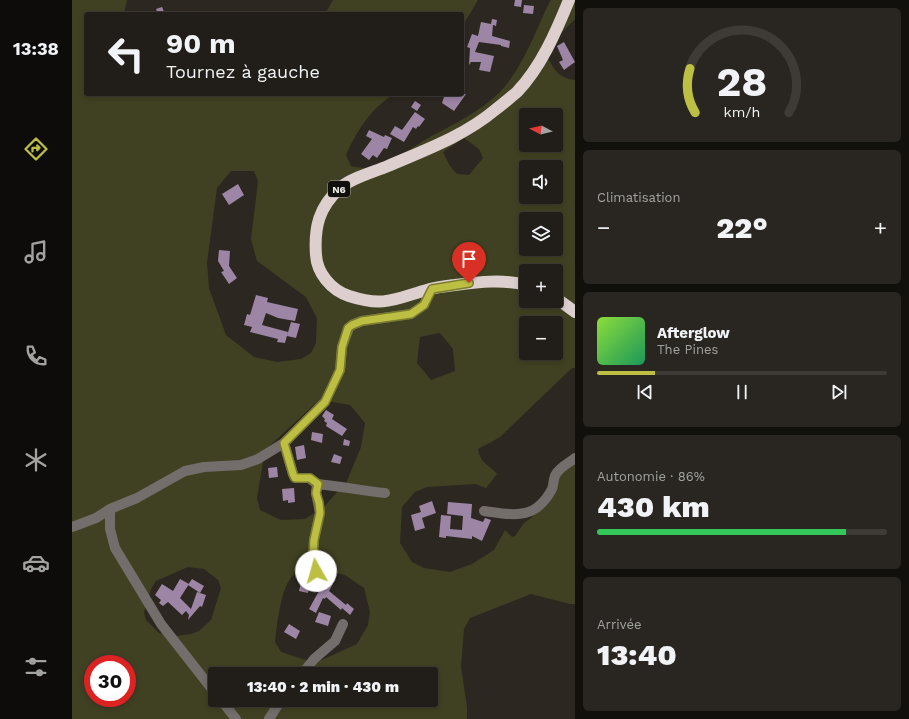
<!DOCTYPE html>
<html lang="fr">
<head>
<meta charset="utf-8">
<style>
  :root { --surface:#211d18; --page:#292621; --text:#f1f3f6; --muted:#a2a2a2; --line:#3e3b37; --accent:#bdbf43 }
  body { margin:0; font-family:"Work Sans",sans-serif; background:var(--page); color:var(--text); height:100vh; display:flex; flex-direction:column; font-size:15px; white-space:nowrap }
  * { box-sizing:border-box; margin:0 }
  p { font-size:13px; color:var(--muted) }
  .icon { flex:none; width:22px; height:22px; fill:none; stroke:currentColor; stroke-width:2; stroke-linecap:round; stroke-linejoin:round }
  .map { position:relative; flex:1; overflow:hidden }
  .sheet { display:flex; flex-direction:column; gap:8px; padding:8px; background:#12100d; width:334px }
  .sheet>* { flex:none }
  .guide { position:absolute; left:12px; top:12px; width:380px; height:84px; border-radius:4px; box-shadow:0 2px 6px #0003,0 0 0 1px var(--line); background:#211d18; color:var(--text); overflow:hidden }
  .needle { width:26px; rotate:277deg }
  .buttons { position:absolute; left:447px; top:108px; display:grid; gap:8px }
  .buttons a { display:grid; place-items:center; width:44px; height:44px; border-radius:4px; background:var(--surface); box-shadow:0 2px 6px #0003,0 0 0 1px var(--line); font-size:20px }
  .speed { position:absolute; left:12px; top:655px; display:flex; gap:8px; font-size:20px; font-weight:700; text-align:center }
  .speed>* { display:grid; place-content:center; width:52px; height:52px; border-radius:50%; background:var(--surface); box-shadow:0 2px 6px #0003,0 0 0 1px var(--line); line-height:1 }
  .speed .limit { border:6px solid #d22; background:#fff; color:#111 }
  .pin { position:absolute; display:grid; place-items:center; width:34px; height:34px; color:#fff; margin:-41px -17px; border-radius:50% 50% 50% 0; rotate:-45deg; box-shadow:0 0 4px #0007 }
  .pin .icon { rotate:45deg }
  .me { position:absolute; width:44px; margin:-22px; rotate:353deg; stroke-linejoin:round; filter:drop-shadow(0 0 3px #0008) }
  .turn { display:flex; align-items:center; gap:14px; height:84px; padding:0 16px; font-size:18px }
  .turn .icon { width:52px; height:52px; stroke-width:2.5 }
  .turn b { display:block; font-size:28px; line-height:34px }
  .big { font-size:30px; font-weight:800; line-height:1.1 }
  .sheet .card { flex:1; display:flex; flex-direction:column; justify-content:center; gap:6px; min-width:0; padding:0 14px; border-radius:6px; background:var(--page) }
  .sheet .dial { align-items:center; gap:0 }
  .dial svg { height:104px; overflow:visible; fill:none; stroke:var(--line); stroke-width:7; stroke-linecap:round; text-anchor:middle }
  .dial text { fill:var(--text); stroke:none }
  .song { display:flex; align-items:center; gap:12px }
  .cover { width:48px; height:48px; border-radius:6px; background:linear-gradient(135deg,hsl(90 70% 55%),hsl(150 70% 35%)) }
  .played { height:4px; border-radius:2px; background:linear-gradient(90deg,var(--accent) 20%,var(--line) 20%) }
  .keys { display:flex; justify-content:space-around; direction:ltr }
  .heat { display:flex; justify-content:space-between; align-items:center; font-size:22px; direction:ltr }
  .charge { height:6px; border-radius:3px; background:linear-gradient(90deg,#34c759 86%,var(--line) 0) }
  .trip { position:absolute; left:136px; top:667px; width:230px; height:40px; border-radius:4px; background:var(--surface); box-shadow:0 2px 6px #0003,0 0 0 1px var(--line); font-weight:800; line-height:40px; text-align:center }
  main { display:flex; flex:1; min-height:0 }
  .dock { display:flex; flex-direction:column; width:72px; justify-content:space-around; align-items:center; background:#0d0c0a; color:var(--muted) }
  .dock .icon { width:28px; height:28px }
  .dock .active { color:var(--accent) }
  .dock b { font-size:18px; color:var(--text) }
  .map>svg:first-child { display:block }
</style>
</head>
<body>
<main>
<nav class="dock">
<b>13:38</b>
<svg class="icon active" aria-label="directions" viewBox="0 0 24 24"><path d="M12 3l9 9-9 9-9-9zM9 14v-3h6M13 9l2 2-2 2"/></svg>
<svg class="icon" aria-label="music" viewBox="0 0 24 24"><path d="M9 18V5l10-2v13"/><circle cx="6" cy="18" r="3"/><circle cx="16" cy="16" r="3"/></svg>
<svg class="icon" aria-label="phone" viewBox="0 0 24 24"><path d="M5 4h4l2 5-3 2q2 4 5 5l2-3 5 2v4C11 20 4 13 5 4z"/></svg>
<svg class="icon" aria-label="climate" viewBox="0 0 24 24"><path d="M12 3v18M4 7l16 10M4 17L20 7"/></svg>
<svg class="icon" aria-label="car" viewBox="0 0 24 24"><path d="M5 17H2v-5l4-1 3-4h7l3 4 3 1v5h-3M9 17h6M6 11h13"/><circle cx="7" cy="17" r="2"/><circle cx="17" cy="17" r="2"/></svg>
<svg class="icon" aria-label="filters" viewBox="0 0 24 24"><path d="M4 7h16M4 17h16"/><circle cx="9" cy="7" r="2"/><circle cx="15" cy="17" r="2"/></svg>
</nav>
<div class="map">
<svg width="503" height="719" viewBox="0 0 503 719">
  <rect width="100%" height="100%" fill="#2c2720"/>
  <path fill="#404122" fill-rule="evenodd" d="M0 0H55L52 14H14V94H323C299 107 285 131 274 155L279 166C287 168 297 169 305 166 324 159 340 148 356 138 382 124 416 108 434 85 452 62 463 34 475 7L479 0H503V19L480 43 476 58C482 70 488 79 503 80V368H500L428 437 421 441 406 449C407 454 409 460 413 463 417 467 421 469 425 474L414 488 403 484 355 487 343 492 330 507 328 543 340 562 352 568 378 572 400 564 422 550 433 530 440 537 443 536 452 523 460 517 468 508 485 477 503 460V604H498L459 594 398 618 392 629 389 667 395 707V719H0ZM454 115H484V145H454ZM392 138 407 149 411 158 397 175 385 174 378 166 371 152ZM454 167H484V197H454ZM159 171H182L186 181 179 239 185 261 234 297 245 318 244 343 239 353 229 359 205 362 182 357 154 335 137 288 135 263 145 188ZM454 219H484V249H454ZM454 271H484V301H454ZM454 323H484V353H454ZM368 333 381 349 383 371 359 380 345 363 348 337ZM255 401 278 405 293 423 289 447 275 481 252 507 233 519 209 520 188 510 185 498 193 450 243 404ZM116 567 132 569 146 580 149 588 139 620 127 631 119 634 103 636 87 633 74 620 72 612 79 589 84 581ZM250 570 273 575 292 588 298 612 296 625 285 644 243 663 209 652 203 642C205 626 209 579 225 573 232 570 243 571 250 570ZM21 664H55V698H21ZM143 674H359V700H143Z
    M261 0H406L390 27V14H253Z"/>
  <path fill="#9d85a5" d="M443 0H450L449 7 442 6Z
    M452 5 462 6 461 14 451 13Z
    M90 7 93 14H86L84 9Z
    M420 19 425 20 424 26 421 25 420 36 438 41 437 48 429 46V45L407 42 403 52 422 56 418 72 407 70 409 62H399L397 65 398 48 395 47 400 34 406 36 409 22 419 24Z
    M492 42 503 62 492 70 487 62 491 60 485 46Z
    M373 94H394L382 111 370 103Z
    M343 101 349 105 345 111 339 107Z
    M343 112 353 119 347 127 346 126 344 129 341 127 332 142 318 134 323 126 330 130Z
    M297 130 312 137 313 135 320 138 315 149 312 148 305 158 301 155 297 160 289 154 300 139 294 136Z
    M166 184 172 195 157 205 150 194Z
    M147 250 158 251 157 266 165 278 157 284 149 272 152 271 146 261Z
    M184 295 196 298 195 302 226 309 223 321 206 318 194 313 190 325 216 332 213 343 205 342 206 339 178 332 180 327 172 325 175 314 178 315Z
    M219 322 228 324 224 338 215 336Z
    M254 410 262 415 260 419 275 429 270 436 254 426 255 423 252 421 253 419 250 416Z
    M240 432 251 434 250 443 239 440Z
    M272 439 278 441 277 446 271 445Z
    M232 445 234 458 225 460 223 447Z
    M262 454 270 457 268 464 259 462Z
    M205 467 206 477 197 478 196 468Z
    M222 488 223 502 216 503V500L211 501 210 489Z
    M360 501 364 513 350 518 353 528 343 531 339 515 349 512 347 506Z
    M376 502 400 504 399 518 411 522 413 518 419 520 410 541 400 536V539L374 536V538L367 537 369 515 379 516 378 529 390 530 391 516 375 514Z
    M230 578 240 580 236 593 227 591Z
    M108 579 117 584 108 598 119 609 125 592 134 595 130 607 128 606 116 620 117 615 114 611 110 615 96 602 91 606 87 603 89 600 83 595 90 584 101 591Z
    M120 579 132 586 128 593 116 585Z
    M253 580 261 584 257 591 274 605 275 603 282 609 278 615 270 608 269 610 254 597 253 599 251 598 244 613 237 609Z
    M247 612 259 616 256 626 243 622Z
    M217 624 228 631 224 639 212 632Z"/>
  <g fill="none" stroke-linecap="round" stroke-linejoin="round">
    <path stroke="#736e6c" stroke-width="10" d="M212 443 221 474 223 478H237L245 484 244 493 248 513 242 540 241 559 244 571
      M245 484C268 486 291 491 313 493
      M38 509V529L43 548 89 624 143 693
      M412 511C442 515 463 521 480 489 482 484 481 478 484 474 488 467 497 463 503 458
      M0 527 24 518 38 509 65 498 113 471 132 467 169 465 186 459 212 443 253 402 268 370 270 347 277 328 280 325 290 321 339 314 352 305 359 289
      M230 674 242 659 263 641 271 624
      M149 700 164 719
      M197 719 209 700"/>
    <path stroke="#dccfcd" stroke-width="12" d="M454 285C431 279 407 282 383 285 375 286 366 287 358 289 324 298 314 308 277 296 259 290 245 273 244 255 242 227 247 207 268 188 279 178 302 172 316 166 353 150 392 136 423 110 431 104 438 98 445 92 469 67 484 32 497 0
      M484 298 503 312"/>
  </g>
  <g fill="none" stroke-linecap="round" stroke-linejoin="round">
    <defs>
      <path id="route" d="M244 571 241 559 242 540 248 513 247 503 244 493 246 484 238 478H223L221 474 212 443 253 402 268 370 270 347 276 328 280 325 290 321 339 314 352 305 360 289 397 283"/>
    </defs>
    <use href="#route" stroke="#7b7c2c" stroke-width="10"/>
    <use href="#route" stroke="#bdbf43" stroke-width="7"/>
  </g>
  <g text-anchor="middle" stroke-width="4" stroke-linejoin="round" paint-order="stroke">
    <rect fill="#12100d" stroke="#aba9a4" stroke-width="1" x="256" y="181" width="22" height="16" rx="3"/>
    <g font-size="10" font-weight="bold" fill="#edeae5">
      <text x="267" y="193">N6</text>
    </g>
  </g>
</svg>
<div class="buttons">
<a><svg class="needle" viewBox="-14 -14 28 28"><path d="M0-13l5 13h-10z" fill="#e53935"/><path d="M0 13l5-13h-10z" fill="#a2a2a2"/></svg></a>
<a><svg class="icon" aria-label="sound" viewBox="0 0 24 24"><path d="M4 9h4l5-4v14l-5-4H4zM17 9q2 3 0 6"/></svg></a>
<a><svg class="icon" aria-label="layers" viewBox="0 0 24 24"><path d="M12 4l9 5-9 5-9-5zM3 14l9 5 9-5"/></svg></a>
<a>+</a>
<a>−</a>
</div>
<div class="speed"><div class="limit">30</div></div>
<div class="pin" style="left:397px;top:283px;background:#d93025"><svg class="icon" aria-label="arrive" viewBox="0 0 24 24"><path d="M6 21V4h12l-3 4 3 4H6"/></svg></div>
<svg class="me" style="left:244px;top:571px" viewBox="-20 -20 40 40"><circle r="19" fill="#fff"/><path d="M0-13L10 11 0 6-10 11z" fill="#bdbf43"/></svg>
<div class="trip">13:40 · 2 min · 430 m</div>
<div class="guide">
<div class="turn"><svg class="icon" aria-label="left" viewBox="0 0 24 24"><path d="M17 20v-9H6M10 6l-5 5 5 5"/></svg><div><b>90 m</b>Tournez à gauche</div></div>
</div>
</div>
<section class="sheet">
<div class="card dial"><svg viewBox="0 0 100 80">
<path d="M14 69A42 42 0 1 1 86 69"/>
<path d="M14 69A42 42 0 0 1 10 35" stroke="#bdbf43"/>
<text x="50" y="56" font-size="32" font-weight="700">28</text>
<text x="50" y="72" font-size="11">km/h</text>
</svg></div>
<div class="card"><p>Climatisation</p>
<div class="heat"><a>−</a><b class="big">22°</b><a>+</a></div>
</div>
<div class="card">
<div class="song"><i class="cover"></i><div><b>Afterglow</b><p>The Pines</p></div></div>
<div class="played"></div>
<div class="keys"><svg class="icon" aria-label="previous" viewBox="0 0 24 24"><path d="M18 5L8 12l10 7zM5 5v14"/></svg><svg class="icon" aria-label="pause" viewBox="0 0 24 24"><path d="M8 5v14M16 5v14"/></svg><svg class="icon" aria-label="next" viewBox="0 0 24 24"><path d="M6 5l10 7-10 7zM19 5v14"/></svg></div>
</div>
<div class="card"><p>Autonomie · 86%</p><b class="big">430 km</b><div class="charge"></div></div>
<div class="card"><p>Arrivée</p><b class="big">13:40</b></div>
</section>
</main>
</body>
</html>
